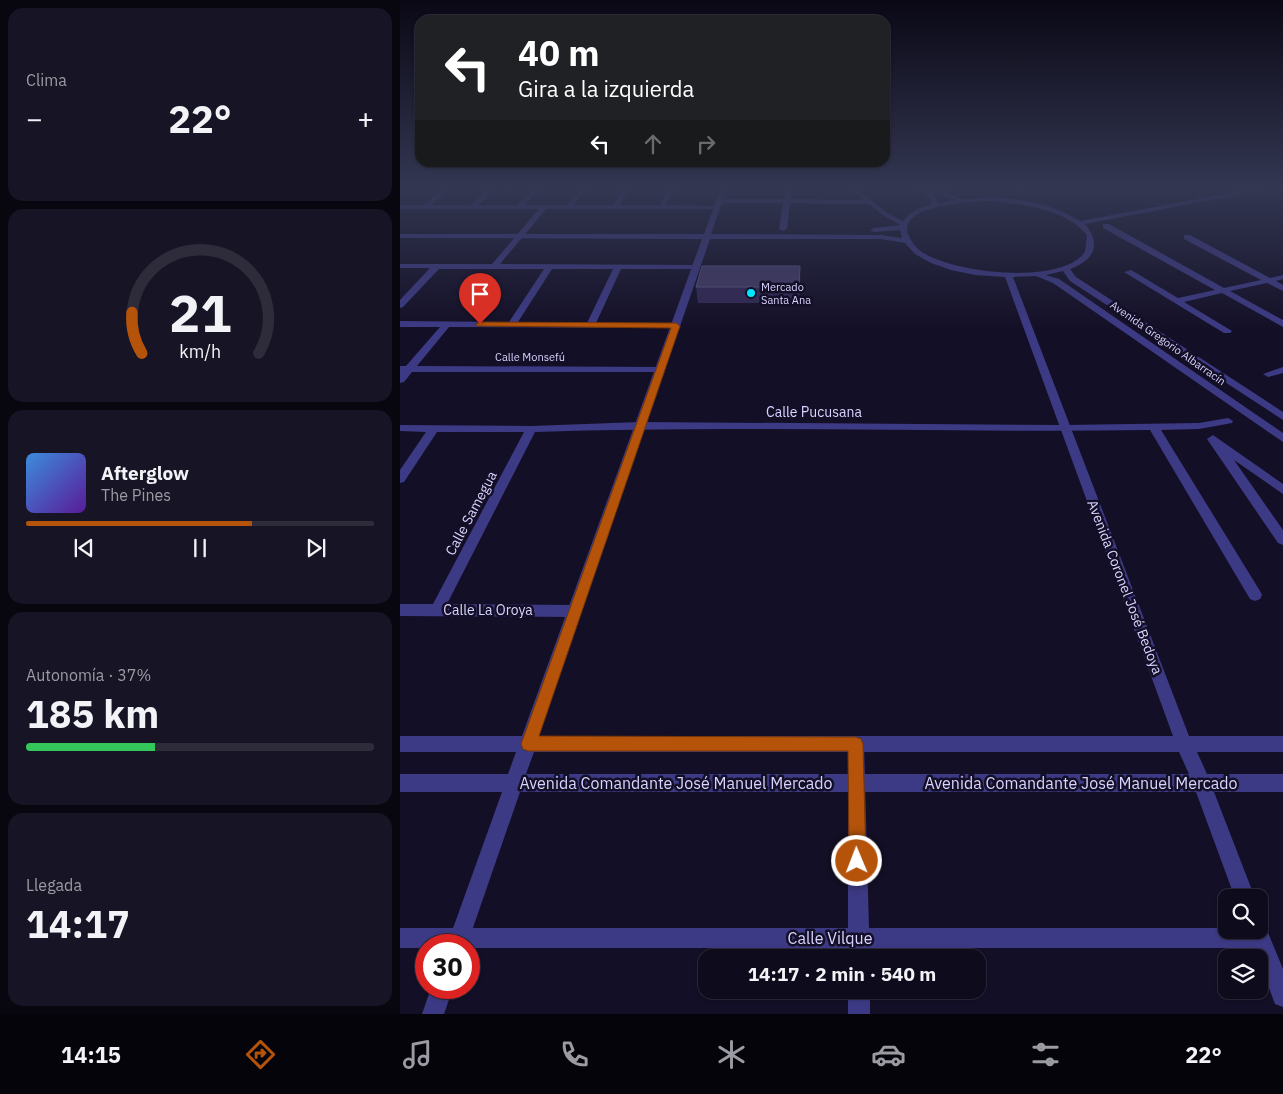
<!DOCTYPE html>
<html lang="es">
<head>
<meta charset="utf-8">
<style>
  :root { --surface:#0e0b1c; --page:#171425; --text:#f1f3f6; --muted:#9b9ba3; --line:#2e2b3b; --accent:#b45309 }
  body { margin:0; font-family:"IBM Plex Sans",sans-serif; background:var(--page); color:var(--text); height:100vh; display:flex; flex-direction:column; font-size:19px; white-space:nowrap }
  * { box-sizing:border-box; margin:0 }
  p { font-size:16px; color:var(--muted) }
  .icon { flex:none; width:28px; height:28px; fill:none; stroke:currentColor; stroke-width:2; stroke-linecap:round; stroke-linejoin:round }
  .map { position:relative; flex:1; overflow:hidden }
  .sheet { display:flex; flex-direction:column; gap:8px; padding:8px; background:#08060f; width:400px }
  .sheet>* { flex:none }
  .guide { position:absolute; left:15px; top:15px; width:475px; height:152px; border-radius:15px; box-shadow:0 1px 4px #0004,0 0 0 1px var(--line); background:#202124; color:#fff; overflow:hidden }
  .controls { position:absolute; left:818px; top:889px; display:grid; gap:10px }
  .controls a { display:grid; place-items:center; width:50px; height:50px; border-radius:10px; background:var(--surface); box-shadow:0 1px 4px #0004,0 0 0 1px var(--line); font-size:25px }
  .speed { position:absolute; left:15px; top:934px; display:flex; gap:10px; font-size:25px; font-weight:700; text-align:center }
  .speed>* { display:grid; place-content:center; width:65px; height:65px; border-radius:50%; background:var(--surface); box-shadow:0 1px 4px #0004,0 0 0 1px var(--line); line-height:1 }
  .speed .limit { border:8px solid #d22; background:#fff; color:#111 }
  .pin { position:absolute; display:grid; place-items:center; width:42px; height:42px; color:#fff; margin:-51px -21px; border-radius:50% 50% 50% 0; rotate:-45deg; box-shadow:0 0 5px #0007 }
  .pin .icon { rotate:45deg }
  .me { position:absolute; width:55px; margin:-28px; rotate:359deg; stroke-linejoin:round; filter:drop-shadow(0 0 4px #0008) }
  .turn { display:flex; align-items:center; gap:18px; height:105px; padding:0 20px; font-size:22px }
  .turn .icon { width:65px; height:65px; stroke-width:2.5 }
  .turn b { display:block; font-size:35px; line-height:42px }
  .lanes { display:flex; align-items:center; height:48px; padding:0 20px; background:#0003; justify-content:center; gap:25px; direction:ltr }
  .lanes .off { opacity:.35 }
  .big { font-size:38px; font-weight:800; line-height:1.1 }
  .sheet .card { flex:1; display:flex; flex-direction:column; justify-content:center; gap:8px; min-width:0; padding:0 18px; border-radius:15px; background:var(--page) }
  .sheet .dial { align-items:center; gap:0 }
  .dial svg { height:130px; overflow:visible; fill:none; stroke:var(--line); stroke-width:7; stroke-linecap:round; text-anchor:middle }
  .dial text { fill:var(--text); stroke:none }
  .song { display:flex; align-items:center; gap:15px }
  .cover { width:60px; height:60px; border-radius:8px; background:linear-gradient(135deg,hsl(210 70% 55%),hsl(270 70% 35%)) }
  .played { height:5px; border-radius:2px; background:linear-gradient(90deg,var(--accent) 65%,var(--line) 65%) }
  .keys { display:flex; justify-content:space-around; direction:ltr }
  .heat { display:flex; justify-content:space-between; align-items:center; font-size:28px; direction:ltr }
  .charge { height:8px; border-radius:4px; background:linear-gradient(90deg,#34c759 37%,var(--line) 0) }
  .trip { position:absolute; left:298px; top:949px; width:288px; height:50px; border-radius:15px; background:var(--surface); box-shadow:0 1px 4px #0004,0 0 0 1px var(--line); font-weight:800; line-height:50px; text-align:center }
  .tabs { display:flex; height:80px; justify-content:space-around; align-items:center; background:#06040b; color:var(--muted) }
  .tabs .icon { width:35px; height:35px }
  .tabs .active { color:var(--accent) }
  .tabs b { font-size:22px; color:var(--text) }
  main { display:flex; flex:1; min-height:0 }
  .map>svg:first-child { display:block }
</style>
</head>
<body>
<main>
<section class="sheet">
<div class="card"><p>Clima</p>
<div class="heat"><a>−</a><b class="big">22°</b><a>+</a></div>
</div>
<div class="card dial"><svg viewBox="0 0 100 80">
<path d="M14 69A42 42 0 1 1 86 69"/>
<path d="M14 69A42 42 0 0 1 8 44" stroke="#b45309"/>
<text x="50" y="56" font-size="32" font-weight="700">21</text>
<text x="50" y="72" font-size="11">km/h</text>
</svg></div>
<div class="card">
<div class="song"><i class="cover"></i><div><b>Afterglow</b><p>The Pines</p></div></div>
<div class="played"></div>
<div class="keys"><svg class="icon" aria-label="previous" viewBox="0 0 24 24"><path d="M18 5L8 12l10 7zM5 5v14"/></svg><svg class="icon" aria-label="pause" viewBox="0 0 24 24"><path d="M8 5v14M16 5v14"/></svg><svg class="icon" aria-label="next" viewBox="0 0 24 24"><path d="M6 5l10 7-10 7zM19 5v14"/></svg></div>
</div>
<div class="card"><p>Autonomía · 37%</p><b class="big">185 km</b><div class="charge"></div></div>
<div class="card"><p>Llegada</p><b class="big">14:17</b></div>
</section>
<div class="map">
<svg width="883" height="1014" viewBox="0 0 883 1014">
  <rect width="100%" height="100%" fill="#130f26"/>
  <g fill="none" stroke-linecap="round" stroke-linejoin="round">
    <path fill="#3d3a85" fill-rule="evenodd" d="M45 188H51L31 205H70L90 188H96L78 205H117L134 188H140L125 205H167L181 188H187L174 205H213L224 188H230L220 205H260L268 188H274L266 205 319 206 320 207 317 209H146L100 264 299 265V269H221L196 323H276L281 326 279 328 49 327 17 366 260 367 265 370 264 372H12L4 382 0 383V366H6L40 327H0V321L109 322 144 269H39L3 307 0 308V300L30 268H0V264H92L139 209H0V205H23ZM152 269H213L187 323 118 322Z
      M386 188H392L391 199 464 200 450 188H456L487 213 509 224 502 226 483 215 469 204 390 203 387 229 383 231 379 229 383 203H319L316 201 319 199H384Z
      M703 224H709L824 288 861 280 784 239V235H790L870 278 883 275V279L876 281 883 285V291L867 283 830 291 883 320V327L822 293 784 302 832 331 830 333H824L724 272 731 270 778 298 815 290 703 228Z
      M883 367V373L868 377 863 374Z
      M828 418 833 421 832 423 799 429 761 430 860 591 862 595 860 599 855 601 850 599 750 430C545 433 340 425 135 432L47 604 175 605 180 607 182 611 180 615 175 617 0 616V604H33L124 432H37L4 482 0 483V470L26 432 0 431V425L131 426 240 422 665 425 799 423Z
      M813 435 883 484V494L834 460 883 530V545L878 543 807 439Z
      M456 736 462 738 464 744 469 928H826V930H859L860 928 867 931 870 938 867 945 860 948H469L470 958H448V948H69V945H26V948H0V928H448V744L450 738Z
      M448 990H470V1014H448Z"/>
    <path fill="#3d3a85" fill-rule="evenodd" d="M321 188H327L311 234 481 235 502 238 500 230 474 232 470 230 474 228 501 225C507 212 518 209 531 204L530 198 516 188C526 188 535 193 538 203L556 200 544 196 532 188C543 188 553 197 564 199 574 200 585 197 595 197 623 199 656 205 680 221L856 188H867L864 190 685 224C702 245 694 260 670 269L676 277 883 412V420L670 281 663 271 646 275 659 279 883 433V442L653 283 636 276 613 277 789 736H883V752H797L807 774H883V792H814L855 898H835L796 792H120L67 945H47L102 792H0V774H108L116 752H0V736H122L302 239 0 238V234H304ZM594 201C625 205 666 209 687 235L685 252C660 286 554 273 522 252 516 248 511 241 508 234 498 204 576 201 594 201ZM310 239H481L505 243 515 254 531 263 551 270 575 275 605 277 773 736H139ZM134 752H779L789 774H126Z
      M859 920 864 923 883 969V1007L875 1004 847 930H859Z
      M31 988H53L44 1014H22Z"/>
  </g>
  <path fill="#312854" d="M401 282 399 303H298L296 287Z"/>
  <path fill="#1d163a" d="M400 266 401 282 399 303V287Z"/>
  <path fill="#433a66" stroke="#5a527e" d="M302 266H400L399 287H296Z"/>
  <linearGradient id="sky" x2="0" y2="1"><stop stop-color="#0a0815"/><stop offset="0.57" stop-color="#333752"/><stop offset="1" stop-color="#333752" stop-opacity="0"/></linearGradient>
  <rect width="883" height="330" fill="url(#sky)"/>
  <path fill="#b45309" stroke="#753606" d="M80 322 276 323 280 326 139 736 456 737 461 739 463 744 466 861 463 867 457 869 451 867 449 861 448 751H128L123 749 121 744 271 328 77 326 76 324Z"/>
  <circle fill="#00e5ff" stroke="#130f26" stroke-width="2" cx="351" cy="293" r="5"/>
  <g text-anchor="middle" stroke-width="5" stroke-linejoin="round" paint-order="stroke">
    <g font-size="11" fill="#d9d4ff" stroke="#130f26" text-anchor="start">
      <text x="361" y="291">Mercado<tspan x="361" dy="13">Santa Ana</tspan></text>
    </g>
    <g font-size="11" fill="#d9d4ff" stroke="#130f26">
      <text transform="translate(768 343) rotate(35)" y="4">Avenida Gregorio Albarracín</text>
      <text x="130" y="361">Calle Monsefú</text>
    </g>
    <g font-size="14" fill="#d9d4ff" stroke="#130f26">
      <text x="414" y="417">Calle Pucusana</text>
      <text transform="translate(71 513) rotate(-62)" y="5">Calle Samegua</text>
      <text transform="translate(725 587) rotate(69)" y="5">Avenida Coronel José Bedoya</text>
      <text x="88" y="615">Calle La Oroya</text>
    </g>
    <g font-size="16" fill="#d9d4ff" stroke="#130f26">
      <text x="276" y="789">Avenida Comandante José Manuel Mercado</text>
      <text x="681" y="789">Avenida Comandante José Manuel Mercado</text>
      <text x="430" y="944">Calle Vilque</text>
    </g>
  </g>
</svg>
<div class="controls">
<a><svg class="icon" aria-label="search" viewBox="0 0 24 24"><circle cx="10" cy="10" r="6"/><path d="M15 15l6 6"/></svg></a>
<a><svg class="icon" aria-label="layers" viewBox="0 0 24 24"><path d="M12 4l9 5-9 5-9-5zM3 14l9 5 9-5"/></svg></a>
</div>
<div class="speed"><div class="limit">30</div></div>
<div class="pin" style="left:80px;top:324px;background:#d93025"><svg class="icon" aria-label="arrive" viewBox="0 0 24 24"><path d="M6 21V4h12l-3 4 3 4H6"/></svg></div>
<svg class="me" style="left:457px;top:861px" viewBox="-20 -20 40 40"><circle r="17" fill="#b45309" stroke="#fff" stroke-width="3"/><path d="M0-11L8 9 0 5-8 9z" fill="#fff"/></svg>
<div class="trip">14:17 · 2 min · 540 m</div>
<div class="guide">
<div class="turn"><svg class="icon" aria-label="left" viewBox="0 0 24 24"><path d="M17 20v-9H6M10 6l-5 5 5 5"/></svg><div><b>40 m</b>Gira a la izquierda</div></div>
<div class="lanes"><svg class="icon" aria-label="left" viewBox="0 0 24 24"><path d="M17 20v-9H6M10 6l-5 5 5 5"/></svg><svg class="icon off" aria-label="ahead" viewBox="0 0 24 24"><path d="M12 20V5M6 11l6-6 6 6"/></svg><svg class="icon off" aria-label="right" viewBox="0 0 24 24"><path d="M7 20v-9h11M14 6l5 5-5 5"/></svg></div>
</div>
</div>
</main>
<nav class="tabs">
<b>14:15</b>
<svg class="icon active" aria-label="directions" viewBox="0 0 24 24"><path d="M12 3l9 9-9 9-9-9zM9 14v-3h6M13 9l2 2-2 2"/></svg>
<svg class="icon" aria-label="music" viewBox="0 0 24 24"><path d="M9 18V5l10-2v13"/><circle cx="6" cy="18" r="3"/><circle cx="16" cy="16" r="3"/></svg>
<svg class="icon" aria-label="phone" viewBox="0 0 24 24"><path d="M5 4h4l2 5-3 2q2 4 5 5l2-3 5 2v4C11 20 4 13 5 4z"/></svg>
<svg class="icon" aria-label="climate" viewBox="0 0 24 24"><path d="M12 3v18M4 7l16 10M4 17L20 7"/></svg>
<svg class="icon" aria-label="car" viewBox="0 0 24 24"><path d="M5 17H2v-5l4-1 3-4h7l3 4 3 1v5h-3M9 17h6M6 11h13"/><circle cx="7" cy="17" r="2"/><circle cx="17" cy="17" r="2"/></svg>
<svg class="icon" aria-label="filters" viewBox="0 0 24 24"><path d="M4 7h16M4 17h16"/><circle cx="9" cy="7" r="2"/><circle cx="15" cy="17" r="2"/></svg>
<b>22°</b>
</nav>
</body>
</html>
